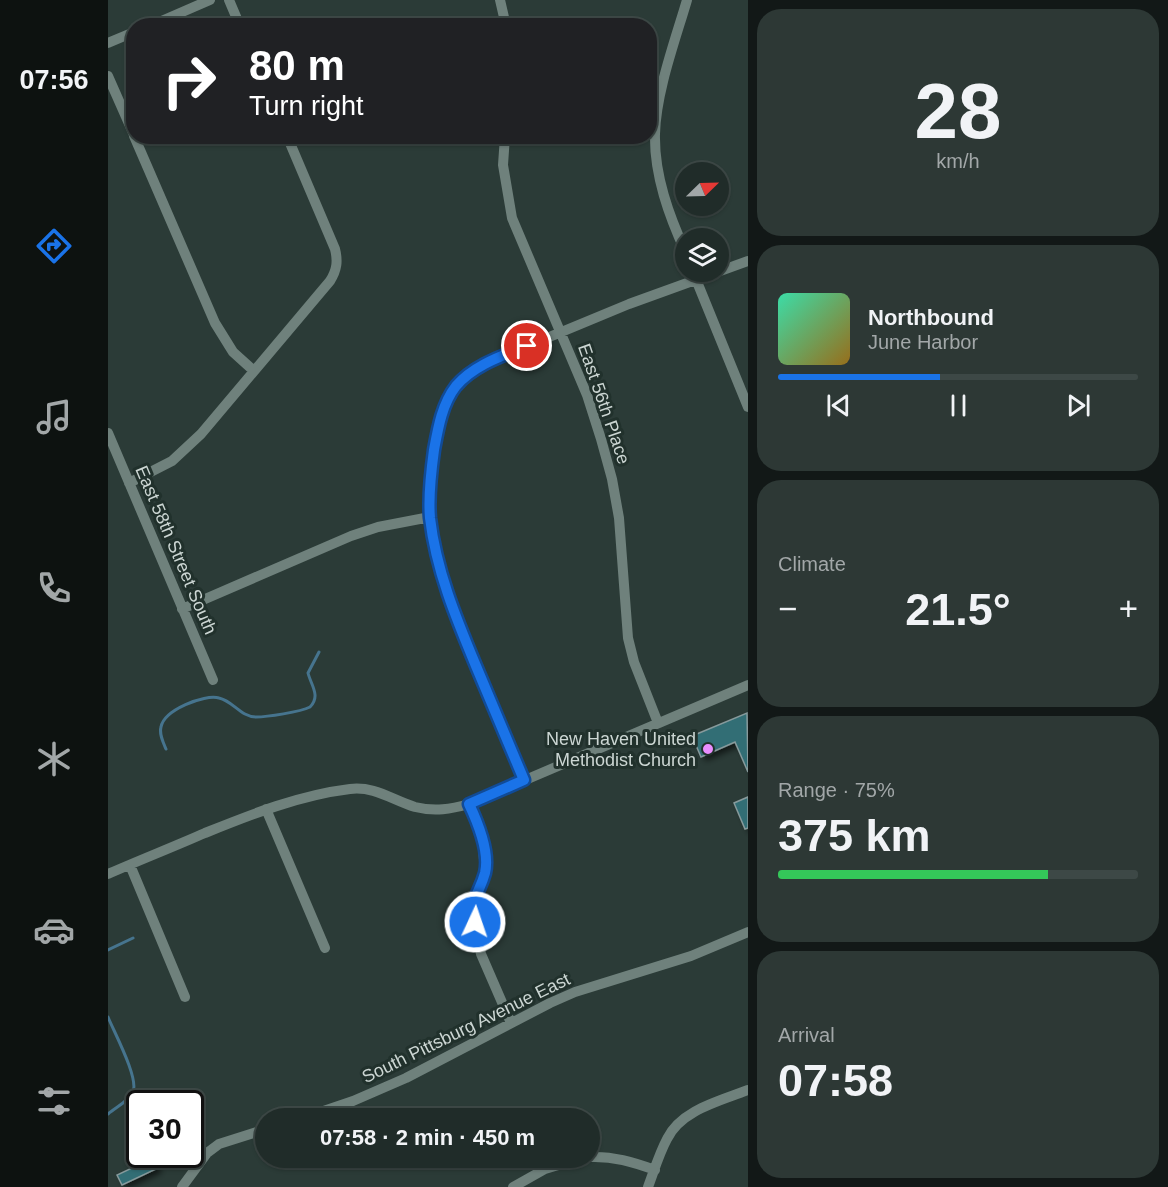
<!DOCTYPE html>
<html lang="en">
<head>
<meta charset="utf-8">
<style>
  :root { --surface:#202c29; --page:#2d3835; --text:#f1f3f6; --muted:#a2a7a8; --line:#3d4846; --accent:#1a73e8 }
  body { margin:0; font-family:Helvetica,sans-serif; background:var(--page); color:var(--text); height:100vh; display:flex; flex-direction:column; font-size:22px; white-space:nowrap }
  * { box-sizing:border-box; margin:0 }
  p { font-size:20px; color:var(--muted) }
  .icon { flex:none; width:33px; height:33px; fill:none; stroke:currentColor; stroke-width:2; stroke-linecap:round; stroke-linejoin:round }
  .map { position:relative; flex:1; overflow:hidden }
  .details { display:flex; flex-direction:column; gap:9px; padding:9px; background:#121817; width:420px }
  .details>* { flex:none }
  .guide { position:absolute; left:18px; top:18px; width:531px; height:126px; border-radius:24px; box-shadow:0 2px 4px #0004,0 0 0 2px var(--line); background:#202124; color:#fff; overflow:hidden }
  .needle { width:39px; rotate:67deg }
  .tools { position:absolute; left:567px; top:162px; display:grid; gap:12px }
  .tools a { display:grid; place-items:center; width:54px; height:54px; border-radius:50%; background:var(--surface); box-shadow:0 2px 4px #0004,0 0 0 2px var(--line); font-size:30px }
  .speed { position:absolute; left:18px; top:1090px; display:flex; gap:12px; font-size:30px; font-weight:700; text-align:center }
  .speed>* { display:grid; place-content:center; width:78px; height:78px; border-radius:50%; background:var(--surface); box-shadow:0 2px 4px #0004,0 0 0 2px var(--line); line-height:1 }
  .speed .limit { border:3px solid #111; border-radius:9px; background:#fff; color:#111 }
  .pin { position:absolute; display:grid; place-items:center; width:51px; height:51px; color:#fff; margin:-26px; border:3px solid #fff; border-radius:50%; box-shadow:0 2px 6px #0007 }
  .me { position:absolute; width:66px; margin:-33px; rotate:3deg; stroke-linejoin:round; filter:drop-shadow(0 0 4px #0008) }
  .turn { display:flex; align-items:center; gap:21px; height:126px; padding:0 24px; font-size:27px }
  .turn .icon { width:78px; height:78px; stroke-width:2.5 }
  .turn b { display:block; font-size:42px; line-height:51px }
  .big { font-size:45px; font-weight:700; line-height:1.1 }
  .details .card { flex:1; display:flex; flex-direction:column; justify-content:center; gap:9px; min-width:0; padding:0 21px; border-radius:24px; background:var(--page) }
  .details .dial { align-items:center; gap:0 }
  .dial b { font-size:78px; line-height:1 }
  .song { display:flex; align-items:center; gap:18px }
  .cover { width:72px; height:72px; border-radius:9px; background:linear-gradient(135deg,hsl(160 70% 55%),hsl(40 70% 35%)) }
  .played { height:6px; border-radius:3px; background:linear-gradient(90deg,var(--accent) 45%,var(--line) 45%) }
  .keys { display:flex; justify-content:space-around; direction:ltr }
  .heat { display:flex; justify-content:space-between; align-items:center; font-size:33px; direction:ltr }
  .charge { height:9px; border-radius:4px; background:linear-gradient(90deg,#34c759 75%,var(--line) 0) }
  .trip { position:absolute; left:147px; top:1108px; width:345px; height:60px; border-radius:30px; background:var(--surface); box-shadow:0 2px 4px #0004,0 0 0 2px var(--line); font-weight:700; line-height:60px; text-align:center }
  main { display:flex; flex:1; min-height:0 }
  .menu { display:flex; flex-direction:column; width:108px; justify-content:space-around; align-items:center; background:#0d1210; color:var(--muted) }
  .menu .icon { width:42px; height:42px }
  .menu .active { color:var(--accent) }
  .menu b { font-size:27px; color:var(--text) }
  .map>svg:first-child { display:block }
</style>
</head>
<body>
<main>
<nav class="menu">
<b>07:56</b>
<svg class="icon active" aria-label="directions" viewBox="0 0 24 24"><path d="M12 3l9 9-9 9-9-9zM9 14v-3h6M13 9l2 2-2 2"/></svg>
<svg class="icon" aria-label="music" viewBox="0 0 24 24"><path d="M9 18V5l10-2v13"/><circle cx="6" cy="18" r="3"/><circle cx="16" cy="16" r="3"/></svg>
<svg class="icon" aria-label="phone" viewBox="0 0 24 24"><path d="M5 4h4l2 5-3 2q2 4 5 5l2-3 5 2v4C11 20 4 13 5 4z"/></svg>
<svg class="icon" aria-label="climate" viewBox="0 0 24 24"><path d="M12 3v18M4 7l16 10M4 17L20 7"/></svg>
<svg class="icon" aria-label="car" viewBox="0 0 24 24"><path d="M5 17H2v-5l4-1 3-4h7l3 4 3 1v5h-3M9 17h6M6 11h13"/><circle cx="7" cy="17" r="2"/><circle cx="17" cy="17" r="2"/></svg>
<svg class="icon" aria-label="filters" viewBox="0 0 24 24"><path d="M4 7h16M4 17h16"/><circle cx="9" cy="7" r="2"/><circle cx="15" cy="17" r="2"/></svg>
</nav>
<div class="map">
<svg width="640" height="1187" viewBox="0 0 640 1187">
  <defs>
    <filter id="shadow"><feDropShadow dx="5" dy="3" stdDeviation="3" flood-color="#0009"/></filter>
  </defs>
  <rect width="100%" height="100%" fill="#2b3b37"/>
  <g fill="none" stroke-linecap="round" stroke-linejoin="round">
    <path stroke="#46748e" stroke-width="3" d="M58 749C55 742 51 734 53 727 56 710 96 694 111 698 125 701 133 717 148 717 159 717 192 712 202 707 213 696 203 685 200 673L211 652
      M0 950 25 938
      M0 1017C6 1032 31 1078 25 1092 20 1102 8 1107 0 1114"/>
  </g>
  <path fill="#306e75" stroke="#879a9c" stroke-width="1.5" filter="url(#shadow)" d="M639 713 640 772 627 742 593 757 584 736Z
    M640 797V828L637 829 626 803Z
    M43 1159 48 1169 14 1185 9 1175Z"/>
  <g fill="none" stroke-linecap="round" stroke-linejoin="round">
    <path stroke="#6f817c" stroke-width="10" d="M121 0 132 26
      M392 0 398 26
      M42 26 102 0
      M0 43 26 32
      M0 76 26 135
      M26 136 107 323 125 352 146 371
      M397 136 395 165 404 218 479 395 493 439 504 479 511 518 520 638 526 662 550 723
      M578 253C561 216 546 175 547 134 548 92 567 41 579 0
      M585 272 640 407
      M0 433 105 680
      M21 483 64 461 93 434 222 281C229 270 230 261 227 249L179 136
      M74 609 243 536 270 527 322 517
      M416 780C400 742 384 704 368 666 348 618 328 570 322 518 320 496 323 472 326 450 333 405 344 381 386 360L521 304 640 261
      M361 804 374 837 377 871 364 907 373 954 403 1023
      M158 809 217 948
      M22 865 77 997
      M0 874C32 860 65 847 97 833 144 814 192 795 242 789 267 786 284 800 307 807 327 812 343 809 361 804L640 685
      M192 1119 245 1101 298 1078 442 1003 467 992 583 956 640 932
      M482 1157C505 1156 525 1162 547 1170
      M74 1187 99 1153 111 1144 158 1129
      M405 1187 437 1169 474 1158
      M540 1187C546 1171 551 1154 559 1139 573 1110 612 1101 640 1090"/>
  </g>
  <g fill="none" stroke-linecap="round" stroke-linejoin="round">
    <defs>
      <path id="route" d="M367 922C362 897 371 895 377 873 382 852 370 823 361 804L416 780C400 742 384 704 368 666 348 618 328 570 322 518 320 496 323 472 326 450 330 428 334 404 348 386 366 365 394 356 419 346"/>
    </defs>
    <use href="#route" stroke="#114b97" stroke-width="15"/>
    <use href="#route" stroke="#1a73e8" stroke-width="10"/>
  </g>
  <circle fill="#e98efe" stroke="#21312c" stroke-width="2" cx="600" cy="749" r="6"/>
  <g text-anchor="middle" stroke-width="6" stroke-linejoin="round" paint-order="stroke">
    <g font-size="18" fill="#ccd6d3" stroke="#21312c">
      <text transform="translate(496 404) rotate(71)" y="6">East 56th Place</text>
      <text transform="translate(68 550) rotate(67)" y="6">East 58th Street South</text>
      <text transform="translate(358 1028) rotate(-26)" y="6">South Pittsburg Avenue East</text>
    </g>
    <g font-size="18" fill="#ccd6d3" stroke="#21312c" text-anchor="end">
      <text x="588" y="745">New Haven United<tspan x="588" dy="21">Methodist Church</tspan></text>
    </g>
  </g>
</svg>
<div class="tools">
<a><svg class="needle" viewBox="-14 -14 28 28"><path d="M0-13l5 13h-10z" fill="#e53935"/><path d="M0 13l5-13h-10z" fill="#a2a7a8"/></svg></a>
<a><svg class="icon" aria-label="layers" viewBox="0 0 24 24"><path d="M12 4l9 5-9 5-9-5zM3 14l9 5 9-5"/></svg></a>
</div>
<div class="speed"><div class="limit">30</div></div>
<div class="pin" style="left:419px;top:346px;background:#d93025"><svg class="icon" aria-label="arrive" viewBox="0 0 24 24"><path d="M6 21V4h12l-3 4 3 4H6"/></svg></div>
<svg class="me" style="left:367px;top:922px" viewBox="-20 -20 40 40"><circle r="17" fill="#1a73e8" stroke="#fff" stroke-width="3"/><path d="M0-11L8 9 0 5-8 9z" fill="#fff"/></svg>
<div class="trip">07:58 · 2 min · 450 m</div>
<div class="guide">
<div class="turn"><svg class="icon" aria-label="right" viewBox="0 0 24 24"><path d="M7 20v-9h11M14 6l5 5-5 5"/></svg><div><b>80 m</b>Turn right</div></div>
</div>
</div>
<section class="details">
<div class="card dial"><b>28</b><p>km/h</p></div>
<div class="card">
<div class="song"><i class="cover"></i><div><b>Northbound</b><p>June Harbor</p></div></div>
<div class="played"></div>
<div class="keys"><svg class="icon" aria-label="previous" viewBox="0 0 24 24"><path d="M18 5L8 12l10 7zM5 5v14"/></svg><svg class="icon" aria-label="pause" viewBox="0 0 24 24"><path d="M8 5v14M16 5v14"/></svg><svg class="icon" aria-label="next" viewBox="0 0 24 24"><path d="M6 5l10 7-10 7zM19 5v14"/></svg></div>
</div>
<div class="card"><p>Climate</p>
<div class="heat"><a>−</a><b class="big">21.5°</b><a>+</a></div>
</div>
<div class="card"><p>Range · 75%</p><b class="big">375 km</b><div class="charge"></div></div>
<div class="card"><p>Arrival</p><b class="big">07:58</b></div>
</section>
</main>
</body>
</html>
